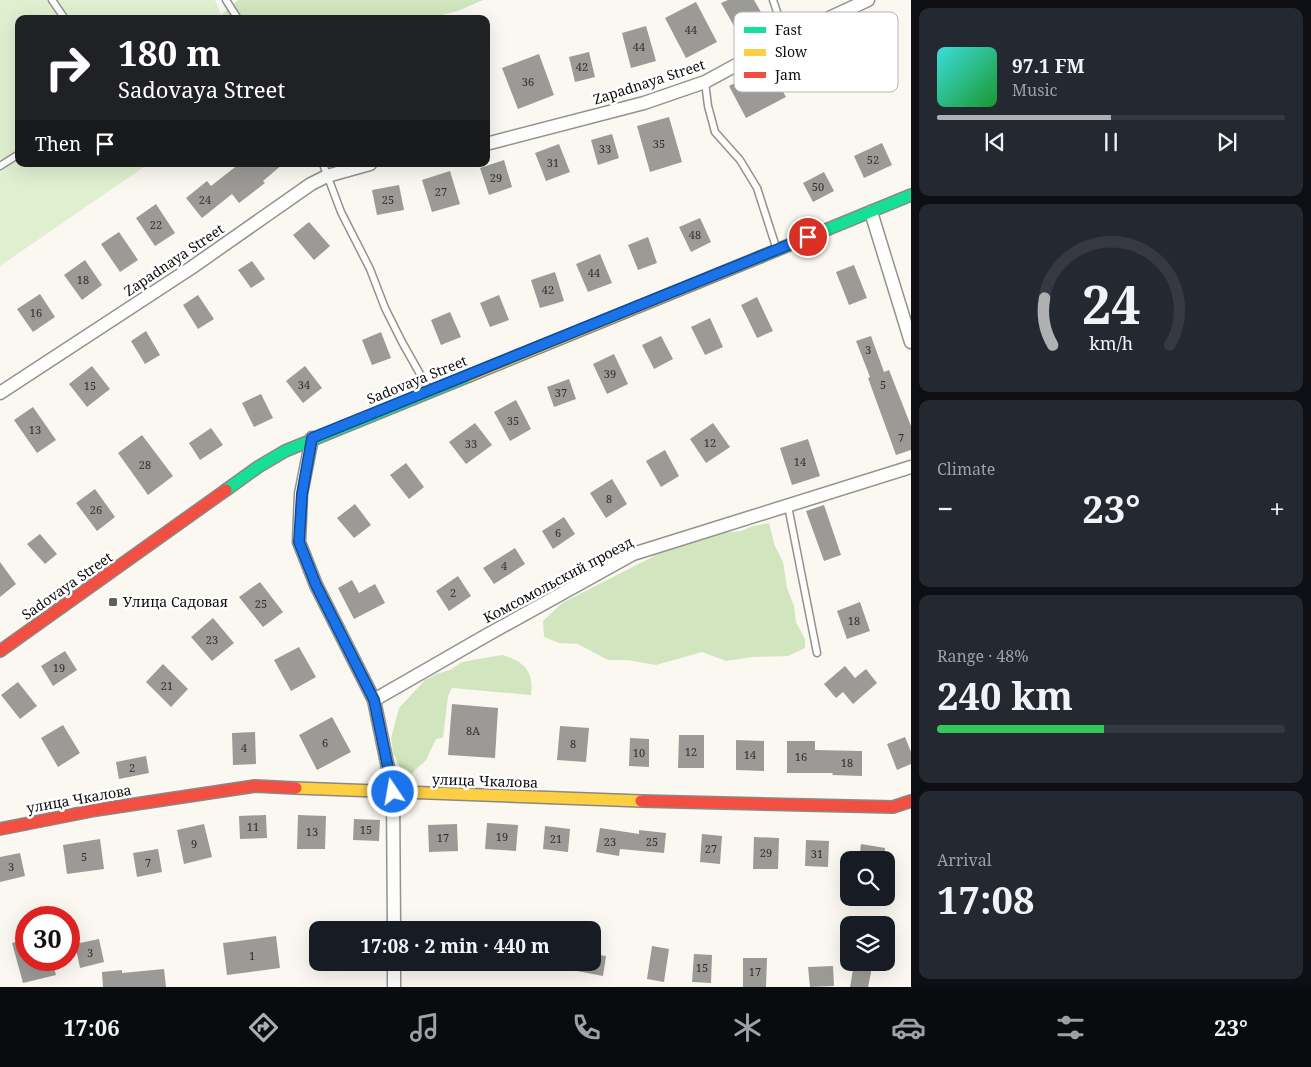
<!DOCTYPE html>
<html lang="en">
<head>
<meta charset="utf-8">
<style>
  :root { --surface:#171b24; --page:#242831; --text:#f1f3f6; --muted:#9ea1a6; --line:#363941; --accent:#afb0b1 }
  body { margin:0; font-family:"Noto Serif",serif; background:var(--page); color:var(--text); height:100vh; display:flex; flex-direction:column; font-size:19px; white-space:nowrap }
  * { box-sizing:border-box; margin:0 }
  p { font-size:16px; color:var(--muted) }
  .icon { flex:none; width:28px; height:28px; fill:none; stroke:currentColor; stroke-width:2; stroke-linecap:round; stroke-linejoin:round }
  .map { position:relative; flex:1; overflow:hidden }
  .details { display:flex; flex-direction:column; gap:8px; padding:8px; background:#0d0f14; width:400px }
  .details>* { flex:none }
  .hud { position:absolute; left:15px; top:15px; width:475px; height:152px; border-radius:10px; box-shadow:0 5px 20px #0002; background:#202124; color:#fff; overflow:hidden }
  .fabs { position:absolute; left:840px; top:851px; display:grid; gap:10px }
  .fabs a { display:grid; place-items:center; width:55px; height:55px; border-radius:10px; background:var(--surface); box-shadow:0 5px 20px #0002; font-size:25px }
  .speed { position:absolute; left:15px; top:906px; display:flex; gap:10px; font-size:25px; font-weight:700; text-align:center }
  .speed>* { display:grid; place-content:center; width:65px; height:65px; border-radius:50%; background:var(--surface); box-shadow:0 5px 20px #0002; line-height:1 }
  .speed .limit { border:8px solid #d22; background:#fff; color:#111 }
  .pin { position:absolute; display:grid; place-items:center; width:42px; height:42px; color:#fff; margin:-21px; border:2px solid #fff; border-radius:50%; box-shadow:0 1px 5px #0007 }
  .me { position:absolute; width:55px; margin:-28px; rotate:348deg; stroke-linejoin:round; filter:drop-shadow(0 0 4px #0008) }
  .turn { display:flex; align-items:center; gap:18px; height:105px; padding:0 20px; font-size:22px }
  .turn .icon { width:65px; height:65px; stroke-width:2.5 }
  .turn b { display:block; font-size:35px; line-height:42px }
  .then { display:flex; align-items:center; height:48px; padding:0 20px; background:#0003; gap:10px; font-size:19px }
  .big { font-size:38px; font-weight:700; line-height:1.1 }
  .details .tile { flex:1; display:flex; flex-direction:column; justify-content:center; gap:8px; min-width:0; padding:0 18px; border-radius:10px; background:var(--page) }
  .details .dial { align-items:center; gap:0 }
  .dial svg { height:130px; overflow:visible; fill:none; stroke:var(--line); stroke-width:7; stroke-linecap:round; text-anchor:middle }
  .dial text { fill:var(--text); stroke:none }
  .song { display:flex; align-items:center; gap:15px }
  .cover { width:60px; height:60px; border-radius:8px; background:linear-gradient(135deg,hsl(180 70% 55%),hsl(130 70% 35%)) }
  .played { height:5px; border-radius:2px; background:linear-gradient(90deg,var(--accent) 50%,var(--line) 50%) }
  .keys { display:flex; justify-content:space-around; direction:ltr }
  .heat { display:flex; justify-content:space-between; align-items:center; font-size:28px; direction:ltr }
  .charge { height:8px; border-radius:4px; background:linear-gradient(90deg,#34c759 48%,var(--line) 0) }
  .trip { position:absolute; left:309px; top:921px; width:292px; height:50px; border-radius:10px; background:var(--surface); box-shadow:0 5px 20px #0002; font-weight:700; line-height:50px; text-align:center }
  .tabs { display:flex; height:80px; justify-content:space-around; align-items:center; background:#090b0e; color:var(--muted) }
  .tabs .icon { width:35px; height:35px }
  .tabs .on { color:var(--accent) }
  .tabs b { font-size:22px; color:var(--text) }
  main { display:flex; flex:1; min-height:0 }
  .map>svg:first-child { display:block }
</style>
</head>
<body>
<main>
<div class="map">
<svg width="911" height="987" viewBox="0 0 911 987">
  <rect width="100%" height="100%" fill="#faf8f0"/>
  <path fill="#e1efd1" d="M0 0H215L223 19H19V164H148L0 266Z"/>
  <path fill="#d1e6bf" d="M238 0H483L458 11 426 19H217Z
    M769 523 775 546 783 562 787 588 794 606 796 622 805 639V648L788 656 753 657 726 661 702 652 656 665 627 660H608L578 644 559 643 544 637 543 621 562 603 660 553 721 533 741 531 753 526Z
    M502 655C524 661 534 671 531 695L452 688 448 696 443 738 436 739 426 760 408 777 400 767 393 753 391 738 399 708 425 680 436 674 450 670 462 662Z"/>
  <path fill="#9c9a96" d="M728 0H754L761 12 734 26 721 3Z
    M696 2 717 42 686 58 665 18Z
    M646 26 656 61 631 68 622 33Z
    M589 52 595 77 575 82 569 57Z
    M539 54 554 95 518 109 502 68Z
    M768 65 786 97 746 118 729 86Z
    M669 117 682 162 650 172 637 126Z
    M612 134 619 158 598 165 591 140Z
    M882 143 892 165 864 178 854 156Z
    M559 144 570 172 546 181 535 153Z
    M504 160 512 187 489 195 480 168Z
    M239 164H283L263 181 265 183 239 203 232 194 202 218 186 198 207 181 211 186Z
    M450 171 460 204 432 212 422 180Z
    M824 172 834 191 813 202 803 183Z
    M399 185 404 210 377 215 372 190Z
    M156 204 175 233 155 246 136 218Z
    M700 218 711 242 691 252 679 227Z
    M309 222 330 246 314 260 293 235Z
    M119 232 138 260 120 272 101 244Z
    M648 237 657 263 638 270 628 245Z
    M600 254 612 283 588 292 576 264Z
    M85 260 102 285 82 300 64 275Z
    M252 261 265 279 251 288 238 270Z
    M854 265 867 298 849 305 836 272Z
    M555 272 564 301 540 308 531 280Z
    M40 294 55 317 33 332 17 309Z
    M198 295 214 319 198 329 183 305Z
    M499 295 509 320 490 327 480 303Z
    M757 297 773 331 757 338 741 305Z
    M450 312 461 337 441 345 431 320Z
    M710 318 723 347 705 355 691 327Z
    M146 331 160 355 145 364 131 341Z
    M381 332 391 358 372 365 362 340Z
    M661 336 673 359 654 369 642 345Z
    M871 336 884 372 889 370 911 426V450L896 455 868 378 870 377 856 341Z
    M614 354 628 384 607 394 593 364Z
    M92 366 110 389 87 407 69 384Z
    M305 366 322 388 303 403 286 381Z
    M569 379 576 399 554 407 547 387Z
    M261 394 273 418 254 427 242 403Z
    M516 400 531 429 510 441 494 412Z
    M33 407 56 440 37 453 14 420Z
    M475 423 492 445 466 464 449 442Z
    M713 423 730 447 706 463 690 439Z
    M211 428 223 445 200 460 189 443Z
    M142 435 173 476 148 495 118 453Z
    M808 439 820 476 792 485 780 448Z
    M665 450 679 476 661 487 646 461Z
    M406 463 424 487 409 499 390 475Z
    M612 479 627 504 606 518 590 493Z
    M95 489 115 517 97 531 76 503Z
    M355 504 371 525 354 538 337 518Z
    M824 505 841 555 824 561 806 511Z
    M564 517 575 534 553 549 542 531Z
    M40 534 57 554 45 564 27 544Z
    M515 548 525 564 494 584 483 568Z
    M0 562 16 584 0 597Z
    M458 576 471 596 449 611 436 591Z
    M352 580 359 593 375 584 385 603 354 619 338 588Z
    M260 582 283 612 263 627 239 597Z
    M860 602 870 631 847 639 837 611Z
    M213 618 234 643 212 661 191 637Z
    M299 647 316 677 291 691 274 660Z
    M65 651 77 670 53 686 41 666Z
    M163 664 188 689 171 707 146 682Z
    M845 666 855 678 866 669 877 683 853 704 843 692 836 698 824 684Z
    M18 682 37 706 20 719 1 695Z
    M452 704 498 708 495 758 448 755Z
    M332 717 351 752 317 770 299 735Z
    M63 725 80 753 58 767 41 738Z
    M560 726 589 728 586 762 557 760Z
    M255 732 256 764 233 765 232 733Z
    M679 735H704V768H678Z
    M905 737 911 752V764L897 770 887 744Z
    M630 738 649 739V767L629 766Z
    M736 740 764 741V771L736 770Z
    M787 741H815V750L862 751V776L832 775 833 773H787Z
    M146 756 149 773 119 779 116 762Z
    M266 815 267 838 240 839 239 816Z
    M298 815 326 816 325 849H297Z
    M354 819 380 820 379 841 353 840Z
    M487 823 518 825 516 851 485 849Z
    M204 824 212 857 184 864 177 830Z
    M457 824 458 851 429 852 428 825Z
    M545 826 570 829 568 852 543 849Z
    M600 828 639 834V830L666 833 664 853 620 849 619 856 596 852Z
    M702 834 722 836 720 864 700 862Z
    M754 837 779 838 778 869H753Z
    M100 839 104 869 67 874 63 845Z
    M806 840 829 841 828 867 805 866Z
    M861 844 885 848 884 860H859Z
    M158 849 162 872 137 877 133 853Z
    M20 853 25 876 0 882V857Z
    M276 936 280 968 227 975 223 943Z
    M26 939V960H52L56 975 23 983 12 943Z
    M99 939 104 962 80 968 75 944Z
    M652 946 669 949 664 982 647 979Z
    M592 954 606 956 603 976 561 968V962H592Z
    M694 954 712 955 711 983 692 982Z
    M743 958H767L766 987H743Z
    M854 964 872 967 868 987H850Z
    M833 966 834 986 810 987 808 967Z
    M164 969 166 987H103L102 972 122 970V973Z"/>
  <g fill="none" stroke-linecap="round" stroke-linejoin="round">
    <defs>
      <path id="lane" d="M52 0 65 19
        M226 0 238 19
        M773 0 786 38
        M705 82 708 106 715 132 740 160 757 188 777 250
        M323 164 341 212 370 269 385 308 402 342 429 390
        M0 166 19 154
        M788 506 817 653"/>
      <path id="street" d="M486 144 644 103 705 82 786 38 868 0
        M871 212 911 342
        M0 393 191 268 311 184 327 176 370 164
        M312 438 301 494 299 542 316 585 374 700 393 792 394 930
        M374 700 487 635 633 554 911 467
        M394 962V987"/>
      <path id="fast" d="M760 257 911 195
        M226 490 258 467 285 451 469 376"/>
      <path id="slow" d="M469 376 760 257
        M296 788 641 801"/>
      <path id="jam" d="M0 651 226 490
        M641 801 893 807 911 801
        M0 829 96 810 255 786 296 788"/>
    </defs>
    <use href="#lane" stroke="#93928f" stroke-width="9"/>
    <use href="#street" stroke="#93928f" stroke-width="15"/>
    <use href="#fast" stroke="#8a8985" stroke-width="14"/>
    <use href="#slow" stroke="#8a8985" stroke-width="14"/>
    <use href="#jam" stroke="#8a8985" stroke-width="14"/>
    <use href="#lane" stroke="#fefefd" stroke-width="6"/>
    <use href="#street" stroke="#fefefd" stroke-width="12"/>
    <use href="#fast" stroke="#16e098" stroke-width="11"/>
    <use href="#slow" stroke="#ffcf43" stroke-width="11"/>
    <use href="#jam" stroke="#f24e42" stroke-width="11"/>
  </g>
  <g fill="none" stroke-linecap="round" stroke-linejoin="round">
    <defs>
      <path id="route" d="M393 792 374 700 316 585 299 542 302 494 312 438 808 237"/>
    </defs>
    <use href="#route" stroke="#114b97" stroke-width="12"/>
    <use href="#route" stroke="#1a73e8" stroke-width="9"/>
  </g>
  <rect fill="#5f5f5c" stroke="#fff" stroke-width="2" x="108" y="597" width="10" height="10" rx="2.5"/>
  <g text-anchor="middle" stroke-width="5" stroke-linejoin="round" paint-order="stroke">
    <g font-size="11" fill="#30302e">
      <text x="691" y="34">44</text>
      <text x="639" y="51">44</text>
      <text x="582" y="71">42</text>
      <text x="528" y="86">36</text>
      <text x="659" y="148">35</text>
      <text x="605" y="153">33</text>
      <text x="873" y="164">52</text>
      <text x="553" y="167">31</text>
      <text x="496" y="182">29</text>
      <text x="818" y="191">50</text>
      <text x="441" y="196">27</text>
      <text x="205" y="204">24</text>
      <text x="388" y="204">25</text>
      <text x="156" y="229">22</text>
      <text x="695" y="239">48</text>
      <text x="594" y="277">44</text>
      <text x="83" y="284">18</text>
      <text x="548" y="294">42</text>
      <text x="36" y="317">16</text>
      <text x="868" y="354">3</text>
      <text x="610" y="378">39</text>
      <text x="304" y="389">34</text>
      <text x="883" y="389">5</text>
      <text x="90" y="390">15</text>
      <text x="561" y="397">37</text>
      <text x="513" y="425">35</text>
      <text x="35" y="434">13</text>
      <text x="901" y="442">7</text>
      <text x="710" y="447">12</text>
      <text x="471" y="448">33</text>
      <text x="800" y="466">14</text>
      <text x="145" y="469">28</text>
      <text x="609" y="503">8</text>
      <text x="96" y="514">26</text>
      <text x="558" y="537">6</text>
      <text x="504" y="570">4</text>
      <text x="453" y="597">2</text>
      <text x="261" y="608">25</text>
      <text x="854" y="625">18</text>
      <text x="212" y="644">23</text>
      <text x="59" y="672">19</text>
      <text x="167" y="690">21</text>
      <text x="473" y="735">8А</text>
      <text x="325" y="747">6</text>
      <text x="573" y="748">8</text>
      <text x="244" y="752">4</text>
      <text x="691" y="756">12</text>
      <text x="639" y="757">10</text>
      <text x="750" y="759">14</text>
      <text x="801" y="761">16</text>
      <text x="847" y="767">18</text>
      <text x="132" y="772">2</text>
      <text x="253" y="831">11</text>
      <text x="366" y="834">15</text>
      <text x="312" y="836">13</text>
      <text x="502" y="841">19</text>
      <text x="443" y="842">17</text>
      <text x="556" y="843">21</text>
      <text x="610" y="846">23</text>
      <text x="652" y="846">25</text>
      <text x="194" y="848">9</text>
      <text x="711" y="853">27</text>
      <text x="766" y="857">29</text>
      <text x="817" y="858">31</text>
      <text x="84" y="861">5</text>
      <text x="148" y="867">7</text>
      <text x="11" y="871">3</text>
      <text x="90" y="957">3</text>
      <text x="252" y="960">1</text>
      <text x="702" y="972">15</text>
      <text x="755" y="976">17</text>
    </g>
    <g font-size="14" fill="#0c0c0c" stroke="#fff">
      <text transform="translate(649 82) rotate(-18)" y="5">Zapadnaya Street</text>
      <text transform="translate(174 260) rotate(-34)" y="5">Zapadnaya Street</text>
      <text transform="translate(417 380) rotate(-22)" y="5">Sadovaya Street</text>
      <text transform="translate(558 580) rotate(-28)" y="5">Комсомольский проезд</text>
      <text transform="translate(67 586) rotate(-35)" y="5">Sadovaya Street</text>
      <text transform="translate(485 781) rotate(2)" y="5">улица Чкалова</text>
      <text transform="translate(79 799) rotate(-10)" y="5">улица Чкалова</text>
    </g>
    <g font-size="14" fill="#0c0c0c" stroke="#fff" text-anchor="start">
      <text x="123" y="607">Улица Садовая</text>
    </g>
  </g>
  <rect x="734" y="12" width="164" height="80" rx="8" fill="#fff" stroke="#b6b6b6" stroke-width="1"/>
  <rect x="744" y="27" width="22" height="6" fill="#16e098"/>
  <rect x="744" y="49" width="22" height="7" fill="#ffcf43"/>
  <rect x="744" y="72" width="22" height="6" fill="#f24e42"/>
  <g font-size="14" fill="#0c0c0c">
    <text x="775" y="35">Fast</text>
    <text x="775" y="57">Slow</text>
    <text x="775" y="80">Jam</text>
  </g>
</svg>
<div class="fabs">
<a><svg class="icon" aria-label="search" viewBox="0 0 24 24"><circle cx="10" cy="10" r="6"/><path d="M15 15l6 6"/></svg></a>
<a><svg class="icon" aria-label="layers" viewBox="0 0 24 24"><path d="M12 4l9 5-9 5-9-5zM3 14l9 5 9-5"/></svg></a>
</div>
<div class="speed"><div class="limit">30</div></div>
<div class="pin" style="left:808px;top:237px;background:#d93025"><svg class="icon" aria-label="arrive" viewBox="0 0 24 24"><path d="M6 21V4h12l-3 4 3 4H6"/></svg></div>
<svg class="me" style="left:393px;top:792px" viewBox="-20 -20 40 40"><circle r="17" fill="#1a73e8" stroke="#fff" stroke-width="3"/><path d="M0-11L8 9 0 5-8 9z" fill="#fff"/></svg>
<div class="trip">17:08 · 2 min · 440 m</div>
<div class="hud">
<div class="turn"><svg class="icon" aria-label="right" viewBox="0 0 24 24"><path d="M7 20v-9h11M14 6l5 5-5 5"/></svg><div><b>180 m</b>Sadovaya Street</div></div>
<div class="then">Then<svg class="icon" aria-label="arrive" viewBox="0 0 24 24"><path d="M6 21V4h12l-3 4 3 4H6"/></svg></div>
</div>
</div>
<section class="details">
<div class="tile">
<div class="song"><i class="cover"></i><div><b>97.1 FM</b><p>Music</p></div></div>
<div class="played"></div>
<div class="keys"><svg class="icon" aria-label="previous" viewBox="0 0 24 24"><path d="M18 5L8 12l10 7zM5 5v14"/></svg><svg class="icon" aria-label="pause" viewBox="0 0 24 24"><path d="M8 5v14M16 5v14"/></svg><svg class="icon" aria-label="next" viewBox="0 0 24 24"><path d="M6 5l10 7-10 7zM19 5v14"/></svg></div>
</div>
<div class="tile dial"><svg viewBox="0 0 100 80">
<path d="M14 69A42 42 0 1 1 86 69"/>
<path d="M14 69A42 42 0 0 1 9 40" stroke="#afb0b1"/>
<text x="50" y="56" font-size="32" font-weight="700">24</text>
<text x="50" y="72" font-size="11">km/h</text>
</svg></div>
<div class="tile"><p>Climate</p>
<div class="heat"><a>−</a><b class="big">23°</b><a>+</a></div>
</div>
<div class="tile"><p>Range · 48%</p><b class="big">240 km</b><div class="charge"></div></div>
<div class="tile"><p>Arrival</p><b class="big">17:08</b></div>
</section>
</main>
<nav class="tabs">
<b>17:06</b>
<svg class="icon on" aria-label="directions" viewBox="0 0 24 24"><path d="M12 3l9 9-9 9-9-9zM9 14v-3h6M13 9l2 2-2 2"/></svg>
<svg class="icon" aria-label="music" viewBox="0 0 24 24"><path d="M9 18V5l10-2v13"/><circle cx="6" cy="18" r="3"/><circle cx="16" cy="16" r="3"/></svg>
<svg class="icon" aria-label="phone" viewBox="0 0 24 24"><path d="M5 4h4l2 5-3 2q2 4 5 5l2-3 5 2v4C11 20 4 13 5 4z"/></svg>
<svg class="icon" aria-label="climate" viewBox="0 0 24 24"><path d="M12 3v18M4 7l16 10M4 17L20 7"/></svg>
<svg class="icon" aria-label="car" viewBox="0 0 24 24"><path d="M5 17H2v-5l4-1 3-4h7l3 4 3 1v5h-3M9 17h6M6 11h13"/><circle cx="7" cy="17" r="2"/><circle cx="17" cy="17" r="2"/></svg>
<svg class="icon" aria-label="filters" viewBox="0 0 24 24"><path d="M4 7h16M4 17h16"/><circle cx="9" cy="7" r="2"/><circle cx="15" cy="17" r="2"/></svg>
<b>23°</b>
</nav>
</body>
</html>
